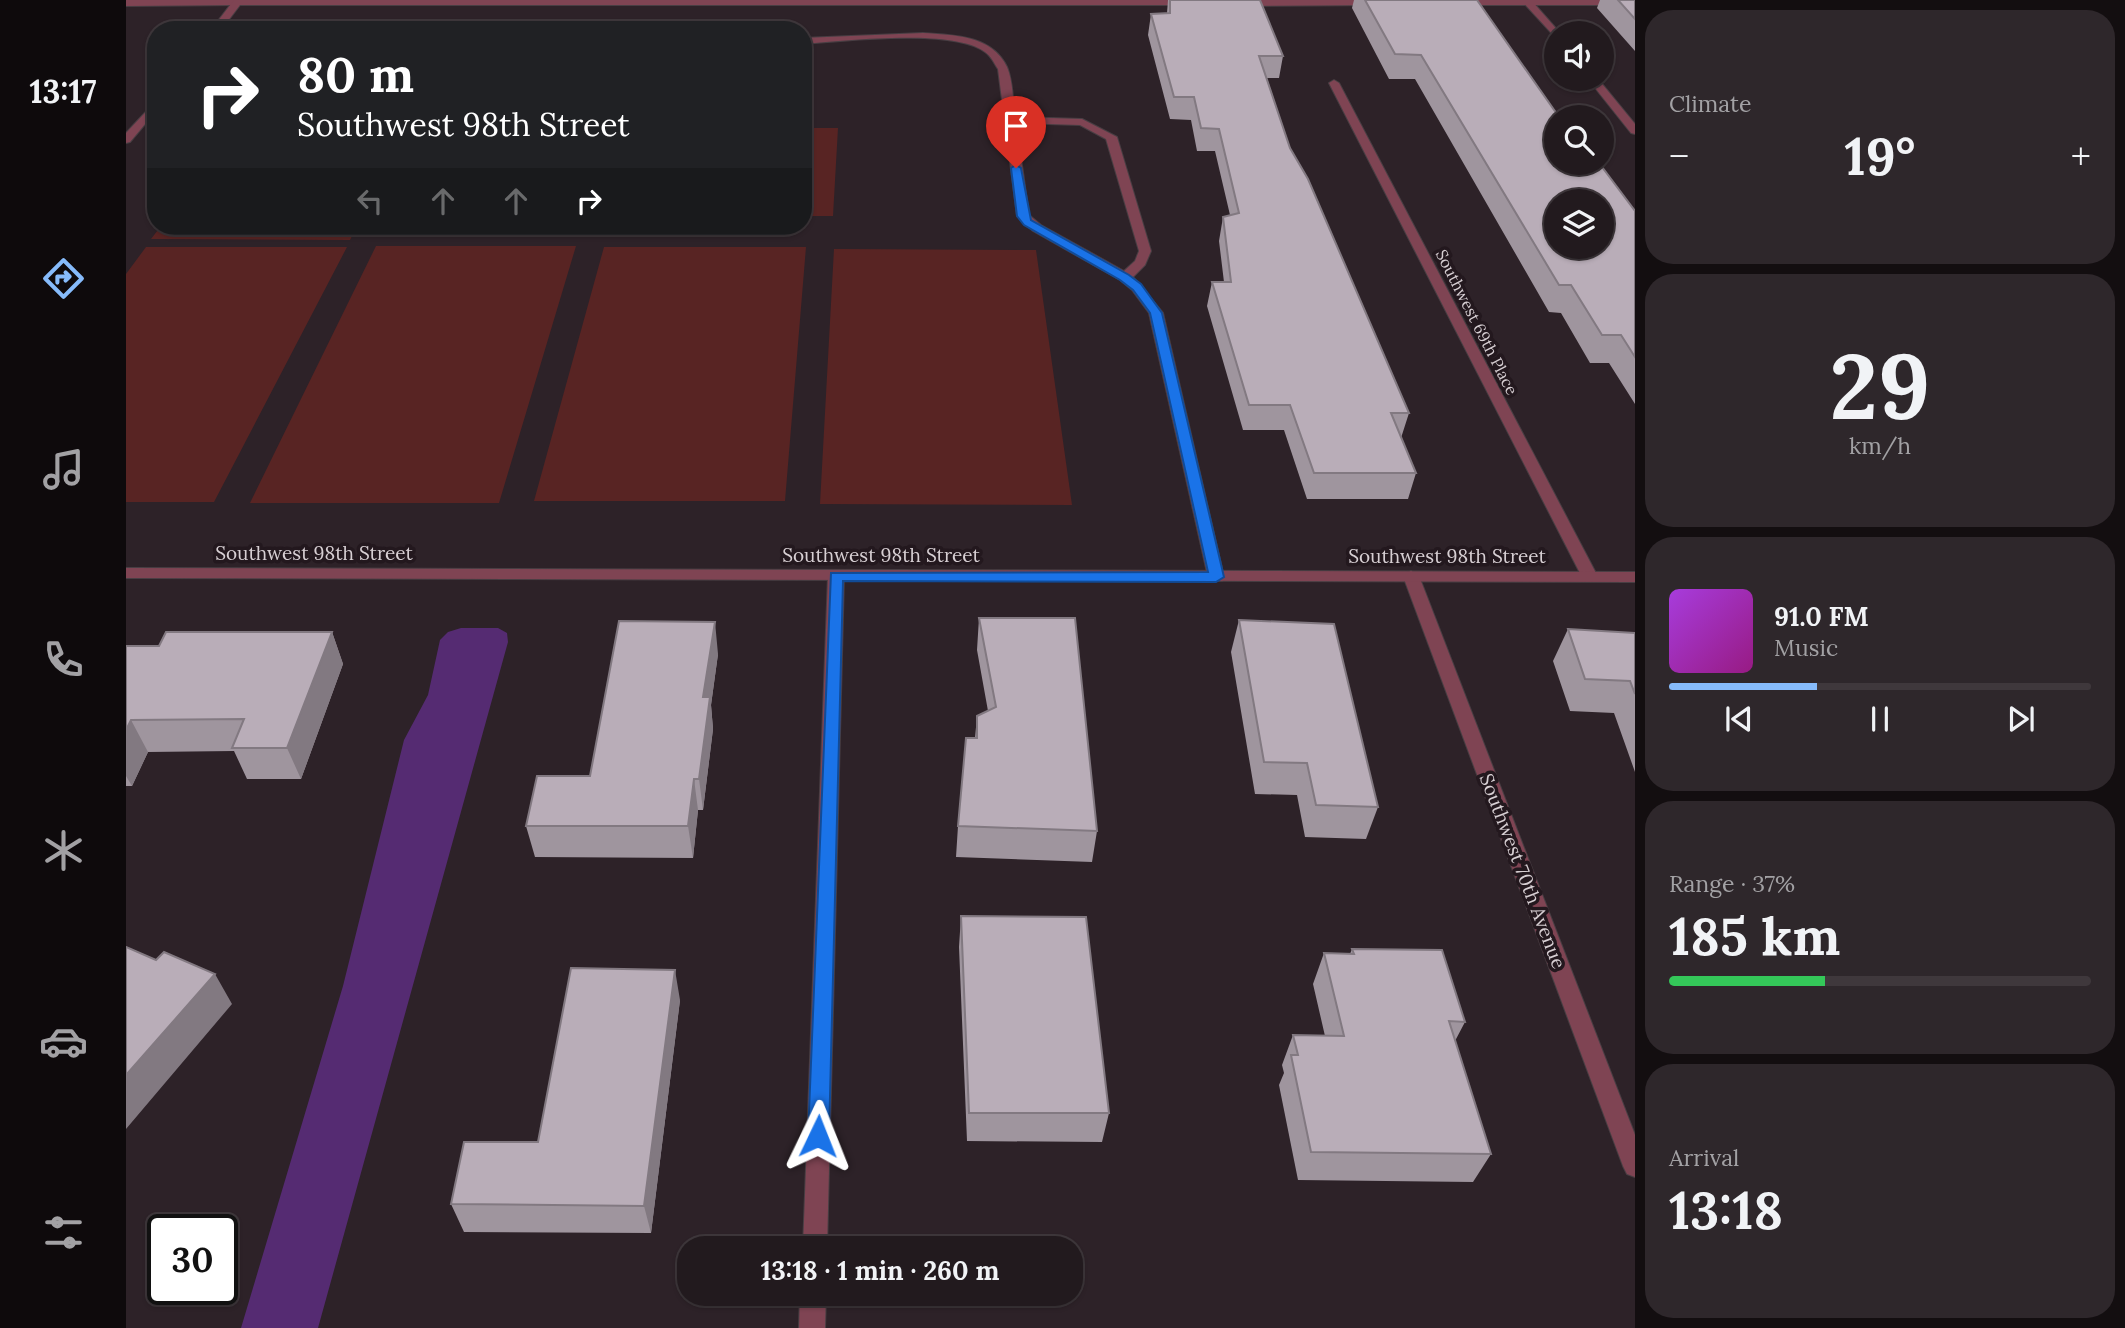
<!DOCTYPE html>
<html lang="en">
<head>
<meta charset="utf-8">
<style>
  :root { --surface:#221a1e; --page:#2e272b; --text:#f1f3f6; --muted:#a2a1a4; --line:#3f383c; --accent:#86bbfb }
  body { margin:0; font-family:Lora,serif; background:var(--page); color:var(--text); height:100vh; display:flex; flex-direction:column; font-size:26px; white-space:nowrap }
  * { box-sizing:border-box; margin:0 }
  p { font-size:23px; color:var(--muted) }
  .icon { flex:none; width:38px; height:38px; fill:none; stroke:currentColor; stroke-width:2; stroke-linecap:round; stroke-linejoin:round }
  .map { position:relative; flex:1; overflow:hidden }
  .drawer { display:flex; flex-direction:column; gap:10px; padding:10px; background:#130e10; width:490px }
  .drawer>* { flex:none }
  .top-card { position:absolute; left:21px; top:21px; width:665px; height:214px; border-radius:28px; box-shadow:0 2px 5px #0004,0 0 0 2px var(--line); background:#202124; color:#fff; overflow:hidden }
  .controls { position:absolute; left:1418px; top:21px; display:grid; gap:14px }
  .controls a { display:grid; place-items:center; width:70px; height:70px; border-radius:50%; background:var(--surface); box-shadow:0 2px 5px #0004,0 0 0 2px var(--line); font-size:35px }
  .speed { position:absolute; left:21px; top:1214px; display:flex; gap:14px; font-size:35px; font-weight:700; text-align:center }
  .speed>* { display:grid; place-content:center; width:91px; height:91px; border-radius:50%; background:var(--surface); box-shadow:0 2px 5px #0004,0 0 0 2px var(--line); line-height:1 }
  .speed .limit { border:4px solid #111; border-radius:10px; background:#fff; color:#111 }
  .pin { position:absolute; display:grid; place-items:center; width:60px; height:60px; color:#fff; margin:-72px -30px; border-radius:50% 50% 50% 0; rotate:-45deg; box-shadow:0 0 7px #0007 }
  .pin .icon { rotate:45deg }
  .me { position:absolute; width:77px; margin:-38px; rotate:2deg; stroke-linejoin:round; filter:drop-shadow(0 0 5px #0008) }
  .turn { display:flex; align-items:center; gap:24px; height:147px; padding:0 35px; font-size:32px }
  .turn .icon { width:91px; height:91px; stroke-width:2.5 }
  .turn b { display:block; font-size:49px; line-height:60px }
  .lanes { display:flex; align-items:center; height:66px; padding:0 35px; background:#0003; justify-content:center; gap:35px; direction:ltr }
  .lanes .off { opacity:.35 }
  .big { font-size:52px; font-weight:700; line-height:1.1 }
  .drawer .widget { flex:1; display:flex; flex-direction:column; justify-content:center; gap:10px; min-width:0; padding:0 24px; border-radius:28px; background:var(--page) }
  .drawer .dial { align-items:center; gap:0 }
  .dial b { font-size:91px; line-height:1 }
  .song { display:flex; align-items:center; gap:21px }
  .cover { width:84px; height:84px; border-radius:10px; background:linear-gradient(135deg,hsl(280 70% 55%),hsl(310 70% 35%)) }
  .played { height:7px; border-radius:4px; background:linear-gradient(90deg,var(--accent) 35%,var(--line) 35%) }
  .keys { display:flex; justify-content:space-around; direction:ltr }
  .heat { display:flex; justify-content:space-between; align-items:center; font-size:38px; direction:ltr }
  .charge { height:10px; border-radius:5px; background:linear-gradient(90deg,#34c759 37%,var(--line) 0) }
  .trip { position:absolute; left:551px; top:1236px; width:406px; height:70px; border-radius:28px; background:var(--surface); box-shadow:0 2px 5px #0004,0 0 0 2px var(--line); font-weight:700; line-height:70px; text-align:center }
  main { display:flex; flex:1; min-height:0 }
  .menu { display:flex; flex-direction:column; width:126px; justify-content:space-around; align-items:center; background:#0e0a0c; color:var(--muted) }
  .menu .icon { width:49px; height:49px }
  .menu .on { color:var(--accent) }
  .menu b { font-size:32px; color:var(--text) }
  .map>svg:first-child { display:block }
</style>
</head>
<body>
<main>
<nav class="menu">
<b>13:17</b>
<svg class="icon on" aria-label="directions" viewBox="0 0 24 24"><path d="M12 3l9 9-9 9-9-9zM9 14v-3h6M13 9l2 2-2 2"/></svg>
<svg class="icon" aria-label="music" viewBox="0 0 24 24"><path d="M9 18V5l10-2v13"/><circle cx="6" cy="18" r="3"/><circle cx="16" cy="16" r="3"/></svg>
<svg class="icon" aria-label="phone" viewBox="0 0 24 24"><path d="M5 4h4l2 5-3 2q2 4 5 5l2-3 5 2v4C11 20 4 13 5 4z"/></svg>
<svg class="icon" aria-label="climate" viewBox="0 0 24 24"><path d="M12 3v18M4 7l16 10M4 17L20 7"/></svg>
<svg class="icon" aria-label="car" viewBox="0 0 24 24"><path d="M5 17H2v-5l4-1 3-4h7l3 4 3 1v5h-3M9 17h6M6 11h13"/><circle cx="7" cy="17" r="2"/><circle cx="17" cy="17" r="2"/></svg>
<svg class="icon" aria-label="filters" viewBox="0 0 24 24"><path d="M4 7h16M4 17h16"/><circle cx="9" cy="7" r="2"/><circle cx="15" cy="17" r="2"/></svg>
</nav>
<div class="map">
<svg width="1509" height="1328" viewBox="0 0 1509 1328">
  <rect width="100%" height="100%" fill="#2d2228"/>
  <path fill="#582423" d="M677 128H712L707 216H677Z
    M35 226H231L224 240 25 239Z
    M250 246H450L373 503H124Z
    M20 247H221L88 502H0V274Z
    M478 247H680L659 501H408Z
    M708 249 910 250 946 505 694 504Z"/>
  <path fill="#552b72" d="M335 628H372L381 633 382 642 192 1328H115L217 986 278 740 302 695 314 640 322 632Z"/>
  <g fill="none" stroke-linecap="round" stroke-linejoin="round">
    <defs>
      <path id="service" d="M797 33C827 35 866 35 881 67 887 81 887 102 889 117L956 119 991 137 1025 251 1019 265 1007 277 1037 313 1098 577 1096 581H1084L1082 577 1023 313 1006 290 994 280 907 231 891 216 872 69C868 63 865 56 859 52 827 28 718 41 677 44V38ZM890 123 954 125 980 139 1013 251 1009 261 998 271 915 225 903 215Z"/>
      <path id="minor" d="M0 0H114L116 2 111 5 0 6Z
        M1395 0H1405L1434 33H1430V38Z
        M1462 79H1472L1509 124V134L1505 133Z
        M1208 80 1213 83 1472 577 1470 581H1458L1456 577 1203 83Z
        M710 571 718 576 701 1248H677L702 576Z
        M1285 571 1293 576 1509 1135V1177L1501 1174 1497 1166 1277 576Z
        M674 1293H700L699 1328H673Z"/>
      <path id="tertiary" d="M108 0H1068L1070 2 1065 5H114L95 30H85Z
        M1250 0 1253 1V5L1114 6 1109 3 1114 0Z
        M1331 0H1509V5H1328V1Z
        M30 101V111L4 142 0 143V133Z
        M0 568 1509 572V582L0 578Z"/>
    </defs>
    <use href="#service" stroke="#483e43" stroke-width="2"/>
    <use href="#minor" stroke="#483e43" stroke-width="2"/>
    <use href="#tertiary" stroke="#483e43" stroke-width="2"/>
    <use href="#service" fill="#7f4453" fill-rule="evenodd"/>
    <use href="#minor" fill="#7f4453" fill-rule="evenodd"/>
    <use href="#tertiary" fill="#7f4453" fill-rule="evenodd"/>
  </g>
  <path fill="#9f959e" d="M1042 0H1134L1157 56 1153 78H1141L1164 148 1283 413 1275 438 1290 473 1282 499H1181L1158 430H1117L1081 306 1086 282H1098L1093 241 1097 217 1104 215 1089 151H1071L1065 120 1044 119 1022 35 1025 14 1041 13Z
    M1228 0H1239L1430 117 1509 211V404L1483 363H1464L1435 313 1423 312 1289 79H1263L1226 8Z
    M1474 0H1509V51L1471 8Z
    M853 618 971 831 966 862 830 857 832 826 849 738 851 716 862 711 851 650Z
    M1113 620 1252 807 1240 839 1179 837 1171 795 1129 794 1105 652Z
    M1442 629 1509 633V772L1488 713 1444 711 1427 661Z
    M206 632 217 664 175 779H121L108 751 22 752 6 786H0V646H33Z
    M592 654 585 705 587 729 577 810H572L567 858 409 857 400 826 464 776Z
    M835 916 983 1113 976 1142 841 1141 833 947Z
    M1226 949 1339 1022 1329 1041 1365 1154 1347 1182 1172 1180 1153 1085 1158 1073 1156 1065 1167 1035 1199 1036 1187 984 1198 953 1224 954Z
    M554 1000 525 1233 338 1232 325 1204 412 1142Z"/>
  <path fill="#827981" d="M589 622 592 654 585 705 587 729 577 810 573 779 577 697Z
    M206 632 217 664 175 779 161 748Z
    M5 720 22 752 6 786 0 776V730Z
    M568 779 572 810 567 858 562 826Z
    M549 970 554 1000 525 1233 518 1206Z
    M89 974 106 1004 0 1129V1075Z"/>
  <path fill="#b9adb8" stroke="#827981" stroke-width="2" fill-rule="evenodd" d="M1044 0H1134L1157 56H1133L1164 148 1182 179 1283 413H1265L1290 473H1188L1164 405H1123L1086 282H1105L1097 217 1113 213 1093 129 1075 128 1068 97H1048L1025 14 1044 13Z
    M1239 0H1351L1433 117H1430V163H1473L1509 211V357L1495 335H1476L1445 285H1433L1295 55 1269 54ZM1430 201H1475V247H1430Z
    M1492 0H1509V19Z
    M853 618H949L971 831 832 826 840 738H851V716L870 707Z
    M1113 620 1208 624 1252 807 1190 805 1181 763 1138 762Z
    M493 621 589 622 577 697H584L573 779H568L562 826H400L411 776H464Z
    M1442 629 1509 633V694L1504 681 1459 679Z
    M40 632H206L161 748H106L118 719 5 720 0 730V646H33Z
    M835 916 960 917 983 1113H843Z
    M0 947 30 960 38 952 89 974 0 1075Z
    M1226 949 1316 950 1339 1022 1323 1021 1365 1154 1185 1152 1165 1055H1172L1167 1035 1218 1036 1198 953 1228 954Z
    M445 968 549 970 518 1206 325 1204 338 1142H412Z"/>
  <path fill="#1a73e8" stroke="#114b97" stroke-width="2" d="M890 165 895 168 905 220 1003 275 1015 284 1036 313 1098 577 1090 582 717 581 703 1136 700 1143 692 1146 685 1143 682 1136 705 573 1082 572 1024 313 1007 290 994 280 898 225 891 216 885 168Z"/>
  <g text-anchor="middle" stroke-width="7" stroke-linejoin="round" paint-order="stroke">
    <g font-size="16" fill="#d7cfd3" stroke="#23181e">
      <text transform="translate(1351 322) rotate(63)" y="6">Southwest 69th Place</text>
    </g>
    <g font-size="19" fill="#d7cfd3" stroke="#23181e">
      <text x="188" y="560">Southwest 98th Street</text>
      <text x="755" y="562">Southwest 98th Street</text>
      <text x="1321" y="563">Southwest 98th Street</text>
      <text transform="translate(1397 871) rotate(69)" y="7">Southwest 70th Avenue</text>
    </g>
  </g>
</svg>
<div class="controls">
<a><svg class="icon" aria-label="sound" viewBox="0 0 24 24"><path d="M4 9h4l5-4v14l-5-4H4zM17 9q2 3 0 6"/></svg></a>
<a><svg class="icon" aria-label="search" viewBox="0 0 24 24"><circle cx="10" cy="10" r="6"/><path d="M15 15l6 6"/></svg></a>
<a><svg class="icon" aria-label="layers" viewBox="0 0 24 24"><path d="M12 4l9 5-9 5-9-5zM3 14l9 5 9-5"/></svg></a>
</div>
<div class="speed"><div class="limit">30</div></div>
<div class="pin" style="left:890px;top:168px;background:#d93025"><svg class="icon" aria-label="arrive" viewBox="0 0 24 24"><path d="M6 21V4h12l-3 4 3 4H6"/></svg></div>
<svg class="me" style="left:692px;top:1136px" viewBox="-20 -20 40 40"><path d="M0-17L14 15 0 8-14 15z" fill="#1a73e8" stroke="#fff" stroke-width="4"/></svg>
<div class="trip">13:18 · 1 min · 260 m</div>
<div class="top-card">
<div class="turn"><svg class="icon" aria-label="right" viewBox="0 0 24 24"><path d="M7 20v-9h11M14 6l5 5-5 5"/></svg><div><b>80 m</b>Southwest 98th Street</div></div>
<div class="lanes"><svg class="icon off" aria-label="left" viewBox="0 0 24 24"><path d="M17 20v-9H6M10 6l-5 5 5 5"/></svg><svg class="icon off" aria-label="ahead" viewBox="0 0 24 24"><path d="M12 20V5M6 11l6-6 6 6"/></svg><svg class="icon off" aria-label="ahead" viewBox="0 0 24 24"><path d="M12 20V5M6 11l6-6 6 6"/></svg><svg class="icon" aria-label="right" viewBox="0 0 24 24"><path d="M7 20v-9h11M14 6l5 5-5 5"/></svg></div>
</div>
</div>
<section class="drawer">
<div class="widget"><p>Climate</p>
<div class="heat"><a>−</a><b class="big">19°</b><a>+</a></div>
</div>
<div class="widget dial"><b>29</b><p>km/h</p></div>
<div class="widget">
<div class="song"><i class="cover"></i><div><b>91.0 FM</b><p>Music</p></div></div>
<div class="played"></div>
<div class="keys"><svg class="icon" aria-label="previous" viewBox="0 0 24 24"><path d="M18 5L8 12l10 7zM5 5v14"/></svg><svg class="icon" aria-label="pause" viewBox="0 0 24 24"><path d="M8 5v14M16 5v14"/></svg><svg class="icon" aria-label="next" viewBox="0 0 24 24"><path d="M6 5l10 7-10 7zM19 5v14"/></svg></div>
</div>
<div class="widget"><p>Range · 37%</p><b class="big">185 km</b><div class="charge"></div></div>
<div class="widget"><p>Arrival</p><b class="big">13:18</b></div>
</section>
</main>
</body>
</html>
